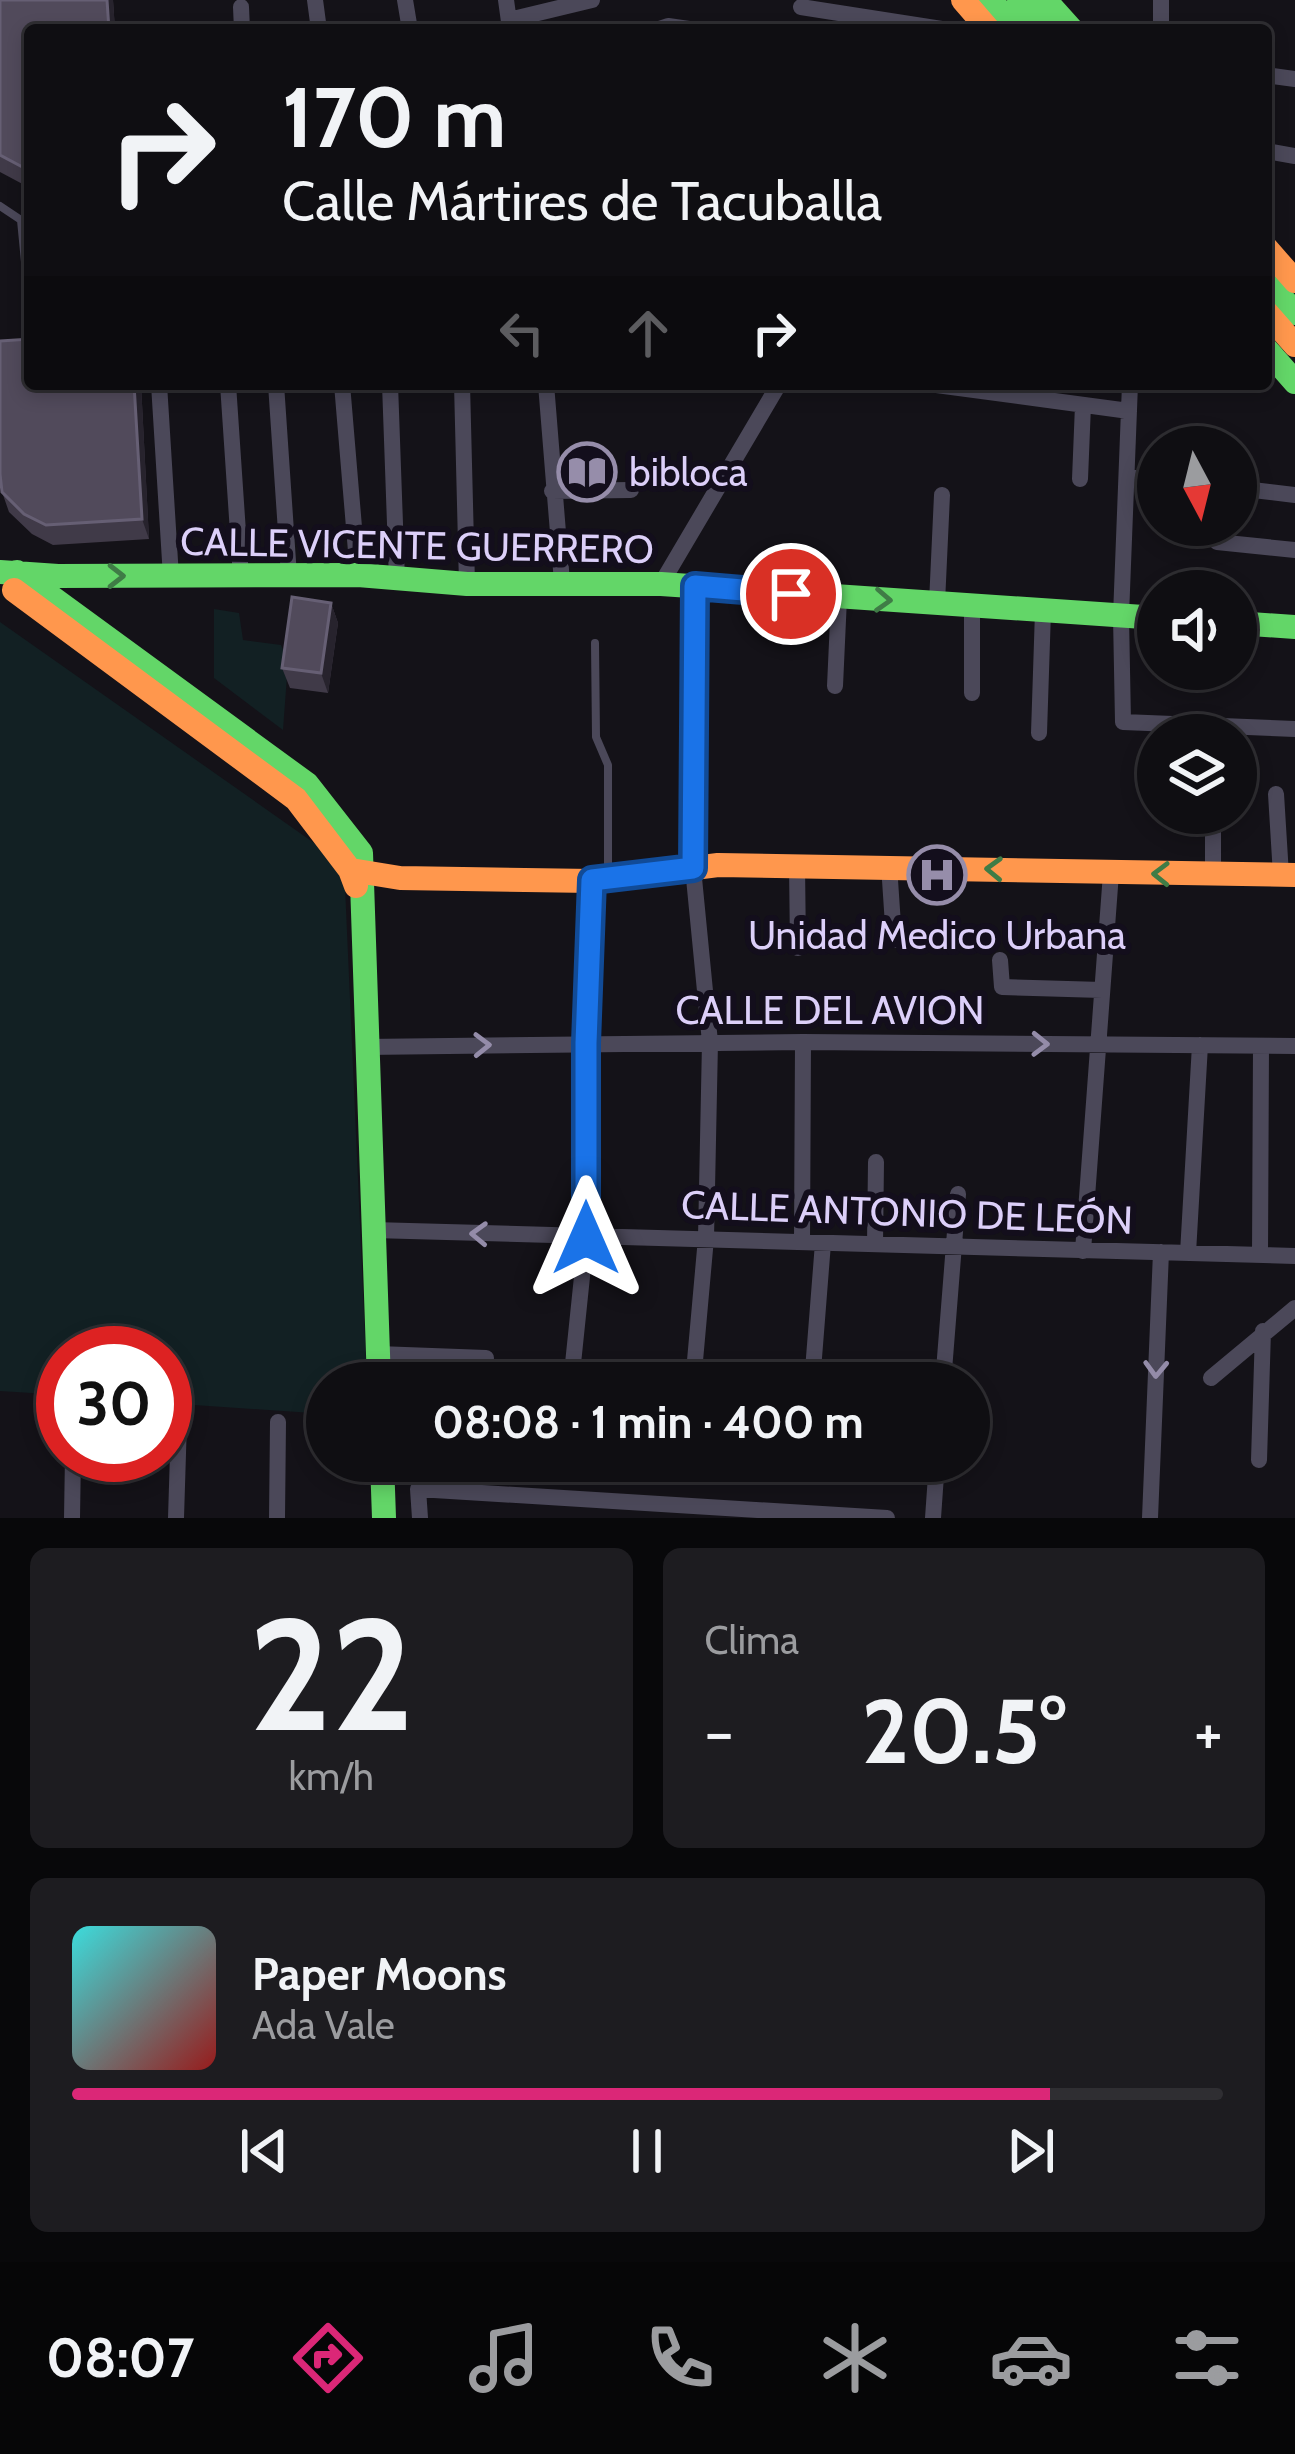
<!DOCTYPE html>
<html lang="es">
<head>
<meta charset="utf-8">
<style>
  :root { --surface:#0f0e12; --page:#1d1c20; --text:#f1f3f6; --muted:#9b9c9f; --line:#2f2e32; --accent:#db2777 }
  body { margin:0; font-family:Cabin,sans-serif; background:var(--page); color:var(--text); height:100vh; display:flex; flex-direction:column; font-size:45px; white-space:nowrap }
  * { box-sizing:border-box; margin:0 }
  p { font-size:39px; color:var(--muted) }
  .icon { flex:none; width:66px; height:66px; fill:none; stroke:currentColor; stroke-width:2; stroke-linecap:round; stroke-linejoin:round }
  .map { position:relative; height:1518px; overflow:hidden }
  .sheet { display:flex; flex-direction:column; gap:30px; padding:30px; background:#08080a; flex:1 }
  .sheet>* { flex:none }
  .guide { position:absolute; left:24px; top:24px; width:1248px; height:366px; border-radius:12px; box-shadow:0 6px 18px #0003,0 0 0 3px var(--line); background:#0f0e12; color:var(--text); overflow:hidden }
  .needle { width:78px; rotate:173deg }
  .buttons { position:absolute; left:1137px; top:426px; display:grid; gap:24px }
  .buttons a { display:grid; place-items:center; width:120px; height:120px; border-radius:50%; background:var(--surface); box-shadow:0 6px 18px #0003,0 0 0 3px var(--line); font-size:60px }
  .speed { position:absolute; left:36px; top:1326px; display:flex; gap:24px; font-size:60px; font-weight:700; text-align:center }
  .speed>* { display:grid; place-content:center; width:156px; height:156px; border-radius:50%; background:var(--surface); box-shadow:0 6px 18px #0003,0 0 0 3px var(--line); line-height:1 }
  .speed .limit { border:18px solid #d22; background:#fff; color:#111 }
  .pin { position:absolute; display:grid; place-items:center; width:102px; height:102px; color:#fff; margin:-51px; border:6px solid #fff; border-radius:50%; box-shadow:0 3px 12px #0007 }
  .me { position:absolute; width:132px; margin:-66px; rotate:0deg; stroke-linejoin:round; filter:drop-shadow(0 0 9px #0008) }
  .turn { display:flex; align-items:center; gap:42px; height:252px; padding:0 60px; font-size:54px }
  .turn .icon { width:156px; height:156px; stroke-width:2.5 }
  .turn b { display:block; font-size:84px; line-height:102px }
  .lanes { display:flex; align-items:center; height:114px; padding:0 60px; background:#0003; justify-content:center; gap:60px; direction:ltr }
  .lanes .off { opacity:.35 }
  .big { font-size:90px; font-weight:700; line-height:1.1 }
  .sheet .widget { flex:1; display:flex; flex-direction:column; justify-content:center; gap:18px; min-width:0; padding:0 42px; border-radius:18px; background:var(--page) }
  .sheet .dial { align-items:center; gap:0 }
  .dial b { font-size:156px; line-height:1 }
  .song { display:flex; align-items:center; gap:36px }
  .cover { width:144px; height:144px; border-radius:18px; background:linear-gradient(135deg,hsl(180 70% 55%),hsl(0 70% 35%)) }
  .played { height:12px; border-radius:6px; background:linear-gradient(90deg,var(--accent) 85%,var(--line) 85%) }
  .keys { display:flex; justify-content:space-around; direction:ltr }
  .heat { display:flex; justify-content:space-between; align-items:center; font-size:66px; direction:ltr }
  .sheet .tiles { flex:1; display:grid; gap:30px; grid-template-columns:1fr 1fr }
  .widget:last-child { grid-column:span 2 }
  .trip { position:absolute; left:306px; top:1362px; width:684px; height:120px; border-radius:60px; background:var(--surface); box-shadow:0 6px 18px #0003,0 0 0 3px var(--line); font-weight:700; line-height:120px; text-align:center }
  .dock { display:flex; height:192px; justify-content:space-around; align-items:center; background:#060607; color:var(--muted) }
  .dock .icon { width:84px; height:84px }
  .dock .current { color:var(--accent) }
  .dock b { font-size:54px; color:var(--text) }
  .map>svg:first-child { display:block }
</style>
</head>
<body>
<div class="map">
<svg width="1295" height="1518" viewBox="0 0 1295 1518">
  <rect width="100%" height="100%" fill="#141218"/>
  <path fill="#122023" d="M214 609 239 613 243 640 281 645 288 662 283 730 214 678Z
    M0 622 344 864 367 1383H327V1414L165 1403V1353H63V1395L0 1391Z"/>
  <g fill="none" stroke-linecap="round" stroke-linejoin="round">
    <path stroke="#4b4859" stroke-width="8" d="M0 206 21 220 30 314
      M595 643 596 737 608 765V877"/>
    <path stroke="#4b4859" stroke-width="16" d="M315 0 319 30
      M405 0 410 30
      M506 0 510 29
      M241 7 242 30
      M801 7 948 30
      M509 20 592 0
      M656 30 668 26 696 30
      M1161 30V0
      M1266 75 1295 79
      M1266 151 1295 156
      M159 384 171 577
      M228 384 241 577
      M276 384 289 576
      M342 384 358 575
      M390 384 397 580
      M462 384 467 584
      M546 384 562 582
      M929 384 1129 411
      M1130 384 1121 616 1123 722 1295 729
      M1129 477 1158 480
      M1080 479 1083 405
      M1236 488 1295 495
      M552 491 631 490
      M1217 542 1295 550
      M661 584 779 384
      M937 603 942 495
      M835 686 839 598
      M972 693V606
      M1039 733 1043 611
      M1276 794 1281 875
      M1213 817V874
      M797 865 798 948
      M889 865 894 940
      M1000 960 1002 987 1102 990
      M365 1047 803 1042 1295 1046
      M373 1230 1295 1256
      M802 1242 803 1042
      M875 1244 876 1162
      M1083 1251 1111 873
      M1188 1253 1200 1045
      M1260 1254 1261 1046
      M378 1354 486 1358
      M1211 1378 1295 1308
      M571 1383 586 1238 585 1043 592 881
      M693 1383 706 1238 710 1042 693 868 695 586
      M812 1383 823 1243
      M943 1383 958 1194
      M1259 1460 1263 1331
      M72 1518 73 1455
      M176 1518 179 1421
      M277 1518 278 1422
      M420 1518 418 1489 887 1518
      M933 1518 937 1461
      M1150 1518 1161 1252"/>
    <path stroke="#63d668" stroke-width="24" d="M990 0 1017 30
      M1019 0 1046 30
      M1045 0 1072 30
      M1266 280 1295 313
      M1266 349 1295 382
      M0 572 58 576 358 575 467 584H661L1158 618
      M17 572 307 784 361 853 379 1383
      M1236 623 1295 627
      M382 1461 384 1518"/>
    <path stroke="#ff974d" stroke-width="24" d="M963 0 989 30
      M1266 248 1295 281
      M1266 312 1295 345
      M14 590 296 799 350 870 356 886
      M351 870 400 878 592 881 718 865 1295 875"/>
  </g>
  <path fill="#403a48" d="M0 0H113L115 30H30V188L0 172Z
    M30 384H141L149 539 53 545 32 534 9 512 2 492Z
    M331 603 338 623 328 693 290 688 282 668Z"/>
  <path fill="#27232d" d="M107 0H113L115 30H109Z
    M134 384H141L149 539 142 519Z
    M331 603 338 623 328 693 321 673Z"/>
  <path fill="#514a5b" stroke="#665f74" stroke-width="3" d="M0 0H107L109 30H30V171L0 155Z
    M30 204V255L27 235Z
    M30 339V384H134L142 519 46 525 24 514 2 492 0 474V341Z
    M292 597 331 603 321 673 282 668Z"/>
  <defs><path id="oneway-chevron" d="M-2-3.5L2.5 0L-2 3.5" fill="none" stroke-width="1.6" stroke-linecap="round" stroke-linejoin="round" transform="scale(3)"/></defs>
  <g stroke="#3f7c46">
    <use href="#oneway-chevron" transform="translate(116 576)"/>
    <use href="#oneway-chevron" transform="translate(883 600) rotate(3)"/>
    <use href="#oneway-chevron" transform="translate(994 869) rotate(-178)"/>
    <use href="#oneway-chevron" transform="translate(1161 874) rotate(-179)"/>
  </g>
  <g stroke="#948ca9">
    <use href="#oneway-chevron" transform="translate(1040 1044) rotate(1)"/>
    <use href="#oneway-chevron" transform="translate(482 1045) rotate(-1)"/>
    <use href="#oneway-chevron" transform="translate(479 1234) rotate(-178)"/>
    <use href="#oneway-chevron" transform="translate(1156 1369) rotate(92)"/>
  </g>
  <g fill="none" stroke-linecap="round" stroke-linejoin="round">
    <defs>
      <path id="route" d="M586 1238V1043L592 880 693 868 695 586 791 594"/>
    </defs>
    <use href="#route" stroke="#114b97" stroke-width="30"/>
    <use href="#route" stroke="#1a73e8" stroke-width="21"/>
  </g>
  <defs>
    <symbol id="library-ring" viewBox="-11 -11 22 22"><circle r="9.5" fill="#130e1c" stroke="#968daa" stroke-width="1.5"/><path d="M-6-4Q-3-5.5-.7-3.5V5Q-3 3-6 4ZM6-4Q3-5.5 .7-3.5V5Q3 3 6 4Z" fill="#968daa"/></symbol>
    <symbol id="hospital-ring" viewBox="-11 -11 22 22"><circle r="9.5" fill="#130e1c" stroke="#968daa" stroke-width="1.5"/><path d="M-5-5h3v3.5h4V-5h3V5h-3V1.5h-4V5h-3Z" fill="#968daa"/></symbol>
  </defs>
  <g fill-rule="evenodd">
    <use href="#library-ring" x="554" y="439" width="66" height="66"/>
    <use href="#hospital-ring" x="904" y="842" width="66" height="66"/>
  </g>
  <g text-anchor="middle" stroke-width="12" stroke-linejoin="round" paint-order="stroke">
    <g font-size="39" fill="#dccff9" stroke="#130e1c" text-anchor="start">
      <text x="629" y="486">bibloca</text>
      <text x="937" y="949" text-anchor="middle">Unidad Medico Urbana</text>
    </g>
    <g font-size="39" fill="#dccff9" stroke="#130e1c">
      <text transform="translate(417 545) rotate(1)" y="14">CALLE VICENTE GUERRERO</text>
      <text x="830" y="1024">CALLE DEL AVION</text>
      <text transform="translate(907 1212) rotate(2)" y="14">CALLE ANTONIO DE LEÓN</text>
    </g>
  </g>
</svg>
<div class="buttons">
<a><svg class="needle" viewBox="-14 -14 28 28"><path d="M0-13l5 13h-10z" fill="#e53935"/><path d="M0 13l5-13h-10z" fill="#9b9c9f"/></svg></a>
<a><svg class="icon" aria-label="sound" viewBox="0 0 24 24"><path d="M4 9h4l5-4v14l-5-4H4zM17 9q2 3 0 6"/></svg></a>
<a><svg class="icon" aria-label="layers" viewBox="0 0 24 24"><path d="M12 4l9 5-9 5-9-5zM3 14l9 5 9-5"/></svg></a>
</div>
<div class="speed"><div class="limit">30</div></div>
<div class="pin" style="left:791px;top:594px;background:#d93025"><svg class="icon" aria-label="arrive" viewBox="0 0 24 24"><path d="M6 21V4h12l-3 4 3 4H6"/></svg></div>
<svg class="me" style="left:586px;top:1238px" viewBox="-20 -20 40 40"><path d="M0-17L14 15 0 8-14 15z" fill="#1a73e8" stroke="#fff" stroke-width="4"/></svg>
<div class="trip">08:08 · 1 min · 400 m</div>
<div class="guide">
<div class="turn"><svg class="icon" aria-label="right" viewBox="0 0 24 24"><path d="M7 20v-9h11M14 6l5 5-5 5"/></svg><div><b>170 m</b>Calle Mártires de Tacuballa</div></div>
<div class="lanes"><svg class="icon off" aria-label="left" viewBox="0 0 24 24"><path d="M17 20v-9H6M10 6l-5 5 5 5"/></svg><svg class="icon off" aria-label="ahead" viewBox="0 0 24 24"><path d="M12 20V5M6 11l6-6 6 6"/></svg><svg class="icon" aria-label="right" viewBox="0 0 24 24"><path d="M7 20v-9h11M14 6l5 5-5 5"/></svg></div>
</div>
</div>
<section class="sheet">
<div class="tiles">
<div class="widget dial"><b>22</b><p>km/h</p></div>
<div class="widget"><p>Clima</p>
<div class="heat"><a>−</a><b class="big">20.5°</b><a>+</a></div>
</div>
<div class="widget">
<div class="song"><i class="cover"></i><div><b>Paper Moons</b><p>Ada Vale</p></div></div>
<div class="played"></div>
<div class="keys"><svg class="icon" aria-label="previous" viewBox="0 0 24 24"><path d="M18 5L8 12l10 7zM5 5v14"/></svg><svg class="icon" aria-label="pause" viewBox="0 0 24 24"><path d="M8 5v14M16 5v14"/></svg><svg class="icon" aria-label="next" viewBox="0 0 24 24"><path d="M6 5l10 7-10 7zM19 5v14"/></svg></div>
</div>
</div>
</section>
<nav class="dock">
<b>08:07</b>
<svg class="icon current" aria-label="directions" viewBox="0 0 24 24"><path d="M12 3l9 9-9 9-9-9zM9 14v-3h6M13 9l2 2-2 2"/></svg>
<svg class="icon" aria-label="music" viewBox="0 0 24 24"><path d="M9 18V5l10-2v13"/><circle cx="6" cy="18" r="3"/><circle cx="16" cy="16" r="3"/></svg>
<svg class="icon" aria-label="phone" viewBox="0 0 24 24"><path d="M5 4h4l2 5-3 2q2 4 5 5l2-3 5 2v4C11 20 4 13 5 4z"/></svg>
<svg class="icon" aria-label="climate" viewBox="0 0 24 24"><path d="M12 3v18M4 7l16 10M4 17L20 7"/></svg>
<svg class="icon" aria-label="car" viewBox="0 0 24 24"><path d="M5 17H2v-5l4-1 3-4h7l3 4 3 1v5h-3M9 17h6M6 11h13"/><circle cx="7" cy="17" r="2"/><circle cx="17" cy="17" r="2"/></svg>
<svg class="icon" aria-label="filters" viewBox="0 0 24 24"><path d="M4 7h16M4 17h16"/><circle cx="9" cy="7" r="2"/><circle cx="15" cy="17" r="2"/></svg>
</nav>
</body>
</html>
